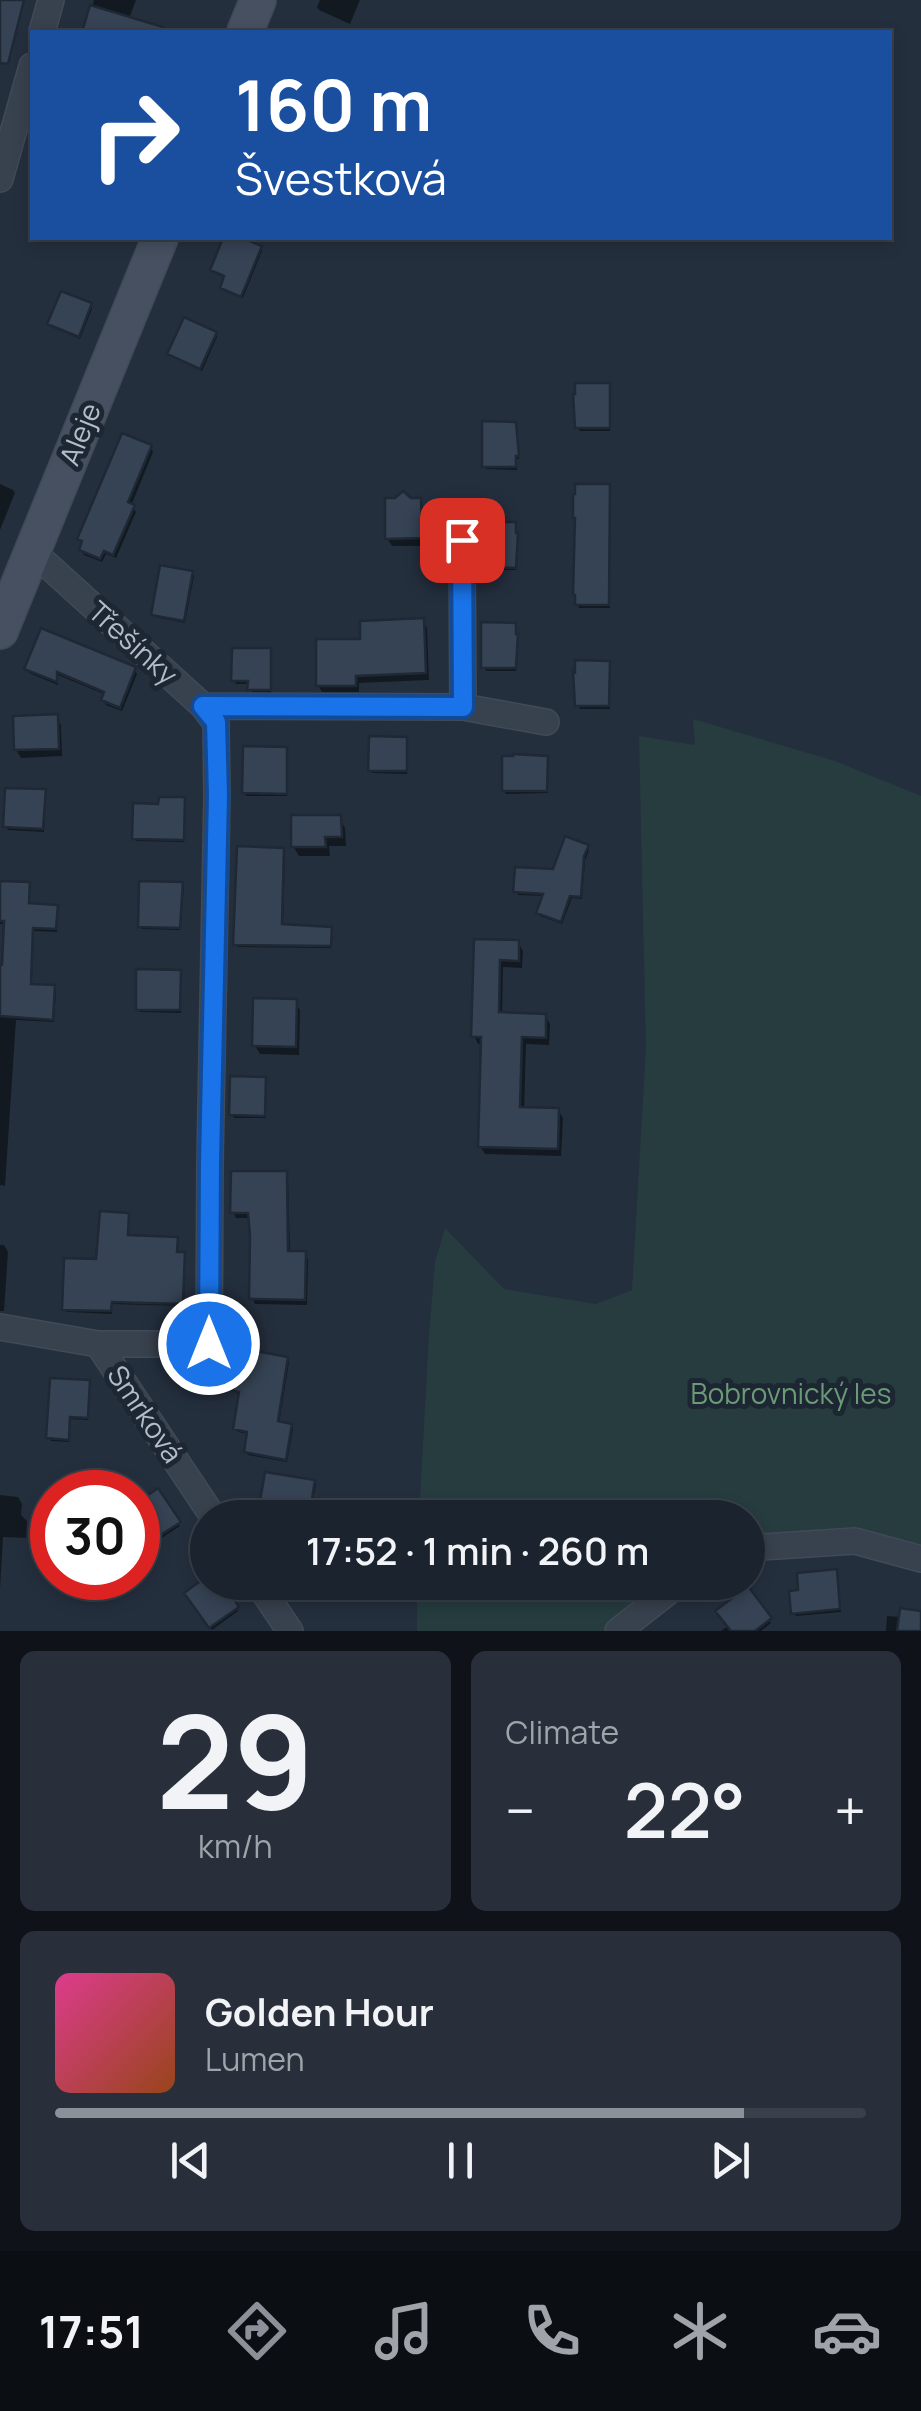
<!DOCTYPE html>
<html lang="en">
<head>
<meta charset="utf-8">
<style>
  :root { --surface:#1b232e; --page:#282f3a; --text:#f1f3f6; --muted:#a0a4aa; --line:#39404a; --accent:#8c9099 }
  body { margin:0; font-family:Manrope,sans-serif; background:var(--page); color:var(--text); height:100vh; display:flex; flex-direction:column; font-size:38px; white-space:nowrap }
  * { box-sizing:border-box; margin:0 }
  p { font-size:32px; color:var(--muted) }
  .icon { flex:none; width:55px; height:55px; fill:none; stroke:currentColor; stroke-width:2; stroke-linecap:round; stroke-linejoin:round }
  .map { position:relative; height:1631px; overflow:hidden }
  .drawer { display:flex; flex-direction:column; gap:20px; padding:20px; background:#0f1319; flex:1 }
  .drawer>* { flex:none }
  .banner { position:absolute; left:30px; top:30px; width:862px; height:210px; border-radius:0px; box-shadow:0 5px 15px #0003,0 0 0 2px var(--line); background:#1a4fa0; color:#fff; overflow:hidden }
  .speed { position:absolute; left:30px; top:1470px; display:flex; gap:20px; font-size:50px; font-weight:700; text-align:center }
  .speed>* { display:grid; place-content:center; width:130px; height:130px; border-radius:50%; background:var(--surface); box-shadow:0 5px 15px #0003,0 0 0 2px var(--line); line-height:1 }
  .speed .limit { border:15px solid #d22; background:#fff; color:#111 }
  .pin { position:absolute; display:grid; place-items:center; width:85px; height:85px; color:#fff; margin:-42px; border-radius:20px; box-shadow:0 5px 15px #0006 }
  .me { position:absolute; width:110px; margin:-55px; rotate:0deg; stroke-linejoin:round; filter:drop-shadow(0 0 8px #0008) }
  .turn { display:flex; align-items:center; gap:35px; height:210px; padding:0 40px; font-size:45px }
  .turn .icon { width:130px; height:130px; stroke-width:2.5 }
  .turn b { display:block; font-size:70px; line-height:85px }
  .big { font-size:75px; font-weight:600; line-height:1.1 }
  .drawer .card { flex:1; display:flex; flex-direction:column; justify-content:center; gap:15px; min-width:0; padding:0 35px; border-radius:15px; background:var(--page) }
  .drawer .dial { align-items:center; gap:0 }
  .dial b { font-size:130px; line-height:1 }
  .song { display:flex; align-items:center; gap:30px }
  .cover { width:120px; height:120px; border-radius:15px; background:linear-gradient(135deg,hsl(330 70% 55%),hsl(20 70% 35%)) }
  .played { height:10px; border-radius:5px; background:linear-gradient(90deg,var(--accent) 85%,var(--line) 85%) }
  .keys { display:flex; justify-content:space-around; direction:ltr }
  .heat { display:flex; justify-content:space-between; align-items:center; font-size:55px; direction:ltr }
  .drawer .tiles { flex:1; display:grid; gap:20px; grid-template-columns:1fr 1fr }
  .card:last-child { grid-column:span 2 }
  .trip { position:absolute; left:190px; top:1500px; width:575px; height:100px; border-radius:50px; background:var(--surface); box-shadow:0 5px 15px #0003,0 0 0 2px var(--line); font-weight:600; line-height:100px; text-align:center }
  .tabs { display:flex; height:160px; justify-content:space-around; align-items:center; background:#0b0e12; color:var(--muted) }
  .tabs .icon { width:70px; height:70px }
  .tabs .active { color:var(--accent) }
  .tabs b { font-size:45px; color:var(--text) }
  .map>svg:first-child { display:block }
</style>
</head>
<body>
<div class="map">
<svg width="921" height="1631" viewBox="0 0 921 1631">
  <rect width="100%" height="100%" fill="#242f3e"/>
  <path fill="#263c3f" d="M693 719 835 761 921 796V1547L857 1534 748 1540V1518H419L429 1334 435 1262 445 1228 504 1289 596 1304 632 1290 646 1048 639 736 695 745Z
    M417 1583H668L602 1631H417Z"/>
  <path fill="#0007" d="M94 0H136L124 32H85Z
    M320 0H360L350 24 319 10 317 7Z
    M225 238H236L260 248 262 251 243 298 224 291 222 288 226 278 214 273 212 270Z
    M90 305 92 309 80 339 52 327 50 324Z
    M216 334 217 337 202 371 172 357 170 354Z
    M608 386 610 389V431H580L578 428Z
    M515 424 519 459H517V470L486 469 484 466Z
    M150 447 153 452 131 506 136 512 116 558 106 554 102 562 84 555 81 550 84 545 80 539Z
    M0 484 13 490 15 493 0 530Z
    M608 487 610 490V608H579L578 605Z
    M396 501H420L424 509 425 546H392L387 538Z
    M514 525 518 539 516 570H486L484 567Z
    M192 573 194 576 185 623 155 617 153 614Z
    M422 621 427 628 429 680 359 683V692H322L318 685 362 642Z
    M514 625 518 639 516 671H486L484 667Z
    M270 650 272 654 271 693 252 692 250 684H236L234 680Z
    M608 663 610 666V709H580L578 705Z
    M27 668 134 669 137 674 122 711 106 705 104 700 106 695 58 675V685L29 673Z
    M56 717 61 725 62 756 21 758 16 750Z
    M406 740 408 743 407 774 372 773 370 770Z
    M286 749 288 753 287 796H246L245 793Z
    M546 759 548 762V793L506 794 504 790Z
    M44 792 46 795 44 832 8 830 6 827Z
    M183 800 185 803 184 842 136 841 135 838 161 806Z
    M339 818 345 828 346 846H329L330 856H299L293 846Z
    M587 847 589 850 585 861 582 899 572 898 562 924 540 916 538 913 545 896 518 895 516 891 554 872Z
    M283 850 285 853 283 926 330 930 331 948 238 947 236 944Z
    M0 883 28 885 29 906 56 907 58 910 57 932 34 931 31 987 54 988 56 991 54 1022 16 1020 5 1186 0 1185V966H5L6 924H0Z
    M182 885 184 888 180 930 142 929 141 926Z
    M476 942 518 943 523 951 522 968 503 967 502 1015 545 1016 550 1024 549 1045 526 1044 524 1110H558L563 1118 561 1156 485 1154 480 1146 483 1044H478L474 1036Z
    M179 972 181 975V1013L140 1012 138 1009Z
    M295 1002 300 1010 299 1055 260 1054 255 1046Z
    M264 1080 266 1083V1118H234L232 1115Z
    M285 1174 288 1180 290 1253 305 1254 308 1259 307 1305 255 1304 252 1298 251 1218H236L233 1212Z
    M128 1215 129 1219 128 1237 176 1239 178 1254H184L185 1258 184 1306 112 1304V1314L67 1312 65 1309Z
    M0 1245H4L8 1252 4 1311H0Z
    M287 1359 289 1362 279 1424 291 1426 293 1429 287 1462 248 1455 246 1451 249 1434 238 1432 236 1429 242 1395 237 1394 235 1391Z
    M88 1383 90 1386 88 1420 71 1419 69 1442 51 1441 49 1437Z
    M314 1482 316 1485 310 1518H270L262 1515 261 1512Z
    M158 1492 180 1526 154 1543 138 1518V1505Z
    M0 1495 18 1497 22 1504 21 1515 27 1521 26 1538 3 1537 0 1589Z
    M836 1572 841 1612 796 1616 794 1613Z
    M208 1580V1582H219L238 1611 212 1630 188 1594Z
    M747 1590 771 1623 761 1631H721L729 1625Z
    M921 1614V1631H886L887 1616 901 1617Z"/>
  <path fill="#364354" stroke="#1f2835" stroke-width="2.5" d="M0 0H24L8 64 0 63Z
    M90 5 163 27 162 32H82Z
    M223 238H242L262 246 241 297 220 288 224 276 210 270Z
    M61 291 92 303 79 337 47 324Z
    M184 317 217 332 200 369 167 354Z
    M575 383H610V428H575L573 394H575Z
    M482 421 516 422 519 456H516V467H482Z
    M122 433 152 445 128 502 135 505 113 555 104 551 100 559 79 550 82 541 77 539Z
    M575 484H610L609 605H575V595L573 594 575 518H573V495L575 494Z
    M403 491 411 498H421L422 538 385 539V498H395Z
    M481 522H516V533H518L516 568 481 567Z
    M160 565 193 571 184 621 151 615Z
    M424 618 426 673 356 676V686H316V639H360V621Z
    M481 622 516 623V634H518L516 668H481Z
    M41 628 136 667 120 708 101 700 104 692 57 672V682L24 669Z
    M232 648H271V690H247L248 681H231Z
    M575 660 610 661 609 706H575L573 671 575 672Z
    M58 714 59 749 14 750 13 716Z
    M369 736 407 737V771H368Z
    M243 746 287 747V794L242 793Z
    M513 754 548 756 547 791H502V756H513Z
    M5 788 46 789 43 829 3 827Z
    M159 797H185L184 840 132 839 133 803 158 804Z
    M291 815H341L342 837H325L326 847H291Z
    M565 836 589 845 584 856 581 897 570 896 561 922 536 913 543 894 513 892 515 867 553 869Z
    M237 846 284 848 282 924 332 927 331 946 233 945Z
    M0 881 30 882 29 903 58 905 56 929 33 928 31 984 55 985 53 1020 0 1016V963L2 964 4 921H0Z
    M139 881 183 882 180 928 138 927Z
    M474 939 519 940V961L500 960 499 1012 546 1014V1038L522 1037 520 1107 559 1108 558 1149 478 1147 481 1037H471Z
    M136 969 181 970 180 1010H136Z
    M253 998 297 999 296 1047 252 1046Z
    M230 1076 266 1077 265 1116 229 1115Z
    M231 1171H287L288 1251H306L305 1300 249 1299 250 1236 248 1213H230Z
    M100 1211 129 1213 128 1235 178 1237 177 1252H185L183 1304 112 1302 111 1311 62 1310 64 1258 96 1259Z
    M240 1348 288 1357 278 1421 292 1424 286 1460 244 1452 247 1432 233 1429 239 1392 233 1391Z
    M50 1378 90 1380 88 1418 70 1417 69 1440 46 1438Z
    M265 1472 315 1480 309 1518H268V1514L258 1512Z
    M158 1488 181 1522 151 1541 138 1522V1502Z
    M837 1569 840 1609 791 1614 789 1591 798 1590 797 1573Z
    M199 1582H222L239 1607 209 1628 184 1593Z
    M748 1586 772 1618 755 1631H731L715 1611Z
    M900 1608 921 1611V1631H897Z"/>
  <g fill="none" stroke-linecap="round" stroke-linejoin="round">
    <defs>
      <path id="street" d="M42 32 51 0
        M0 179 32 66
        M32 551 203 706 216 723 217 795 210 1162 209 1344H98
        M203 706 463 707 462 539
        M463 707 546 722
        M0 1327 98 1344 214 1518
        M748 1548 855 1541 921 1559
        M257 1582 290 1631
        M618 1631 681 1582"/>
      <path id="secondary" d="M245 32 258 0
        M0 631 160 238"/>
    </defs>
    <use href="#street" stroke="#414a57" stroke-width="28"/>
    <use href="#secondary" stroke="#414a57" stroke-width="38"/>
    <use href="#street" stroke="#38414e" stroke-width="25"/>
    <use href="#secondary" stroke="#465061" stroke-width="35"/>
  </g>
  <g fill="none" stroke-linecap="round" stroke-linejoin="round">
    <defs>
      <path id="route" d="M209 1344 210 1162 218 795 216 722 203 706 463 707 462 540"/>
    </defs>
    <use href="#route" stroke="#114b97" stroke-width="25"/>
    <use href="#route" stroke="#1a73e8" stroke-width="18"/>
  </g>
  <g text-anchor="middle" stroke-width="10" stroke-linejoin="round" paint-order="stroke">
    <g font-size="28" fill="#b4bcc9" stroke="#1d2633">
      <text transform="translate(80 434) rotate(-68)" y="10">Aleje</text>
      <text transform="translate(133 643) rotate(42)" y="10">Třešínky</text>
      <text transform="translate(145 1414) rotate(56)" y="10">Smrková</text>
    </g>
    <g font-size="28" fill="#6b9a76" stroke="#1d2633">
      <text x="791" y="1404">Bobrovnický les</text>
    </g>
  </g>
</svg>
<div class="speed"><div class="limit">30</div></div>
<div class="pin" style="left:462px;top:540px;background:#d93025"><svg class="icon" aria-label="arrive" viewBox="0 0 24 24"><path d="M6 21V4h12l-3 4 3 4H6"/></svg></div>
<svg class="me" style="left:209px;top:1344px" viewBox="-20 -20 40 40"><circle r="17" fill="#1a73e8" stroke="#fff" stroke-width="3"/><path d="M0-11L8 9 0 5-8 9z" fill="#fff"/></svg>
<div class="trip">17:52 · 1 min · 260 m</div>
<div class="banner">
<div class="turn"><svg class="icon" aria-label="right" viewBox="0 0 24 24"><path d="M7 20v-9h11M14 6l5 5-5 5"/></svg><div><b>160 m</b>Švestková</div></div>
</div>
</div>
<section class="drawer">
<div class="tiles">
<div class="card dial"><b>29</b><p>km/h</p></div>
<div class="card"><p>Climate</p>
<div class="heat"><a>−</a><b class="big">22°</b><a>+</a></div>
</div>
<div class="card">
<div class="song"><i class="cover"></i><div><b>Golden Hour</b><p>Lumen</p></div></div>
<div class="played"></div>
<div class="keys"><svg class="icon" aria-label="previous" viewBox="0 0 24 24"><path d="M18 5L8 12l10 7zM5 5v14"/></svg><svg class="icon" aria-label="pause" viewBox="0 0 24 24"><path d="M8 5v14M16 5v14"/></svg><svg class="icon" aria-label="next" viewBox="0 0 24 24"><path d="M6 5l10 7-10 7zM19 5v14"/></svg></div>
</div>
</div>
</section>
<nav class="tabs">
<b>17:51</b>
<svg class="icon active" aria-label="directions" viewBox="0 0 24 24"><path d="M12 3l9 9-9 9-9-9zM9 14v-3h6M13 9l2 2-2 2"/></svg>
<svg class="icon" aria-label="music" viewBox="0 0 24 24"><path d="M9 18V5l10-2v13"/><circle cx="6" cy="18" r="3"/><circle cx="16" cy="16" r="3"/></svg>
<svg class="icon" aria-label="phone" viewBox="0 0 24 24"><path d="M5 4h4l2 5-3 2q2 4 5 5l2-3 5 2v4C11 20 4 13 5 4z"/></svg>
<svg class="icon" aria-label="climate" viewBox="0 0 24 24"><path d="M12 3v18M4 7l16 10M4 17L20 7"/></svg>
<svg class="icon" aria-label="car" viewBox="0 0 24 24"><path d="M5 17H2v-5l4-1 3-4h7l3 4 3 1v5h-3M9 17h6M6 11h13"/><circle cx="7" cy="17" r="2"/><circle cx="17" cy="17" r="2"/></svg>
</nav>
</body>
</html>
